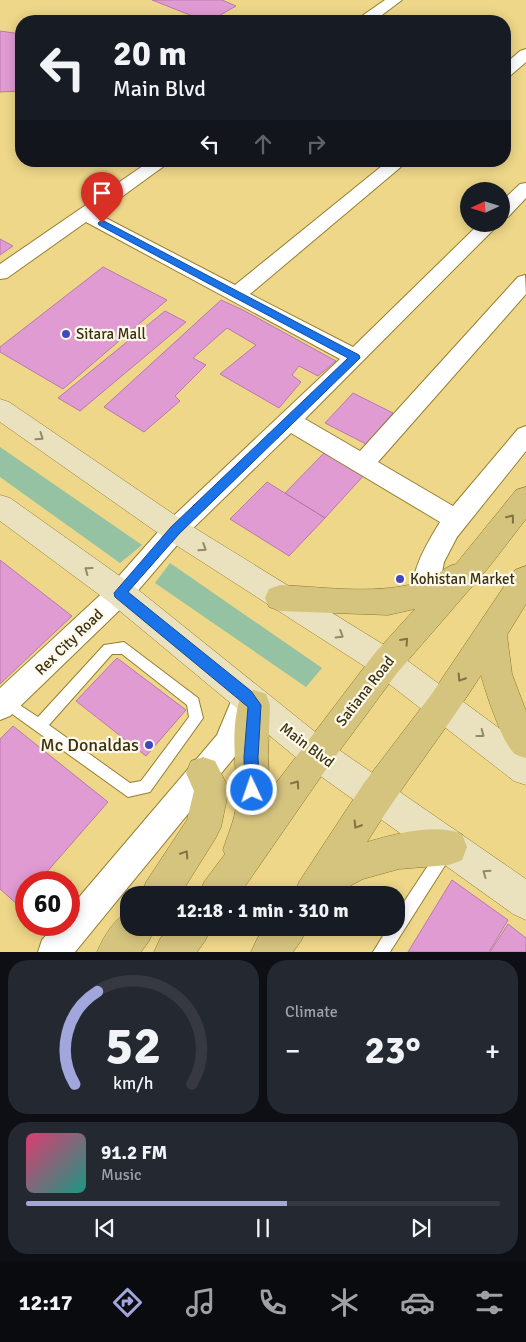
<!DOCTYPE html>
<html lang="en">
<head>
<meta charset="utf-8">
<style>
  :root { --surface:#171b24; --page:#242831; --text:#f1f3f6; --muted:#9ea1a6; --line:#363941; --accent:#a1a6dc }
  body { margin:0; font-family:Signika,sans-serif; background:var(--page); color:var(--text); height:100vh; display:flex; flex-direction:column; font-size:19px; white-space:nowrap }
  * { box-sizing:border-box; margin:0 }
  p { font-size:16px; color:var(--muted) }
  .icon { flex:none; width:28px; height:28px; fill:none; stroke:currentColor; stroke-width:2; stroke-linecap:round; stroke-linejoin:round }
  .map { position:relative; height:952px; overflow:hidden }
  .sheet { display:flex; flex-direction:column; gap:8px; padding:8px; background:#0d0f14; flex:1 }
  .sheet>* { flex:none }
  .top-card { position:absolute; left:15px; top:15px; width:496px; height:152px; border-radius:20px; box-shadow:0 2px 12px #0003; background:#171b24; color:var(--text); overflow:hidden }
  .needle { width:32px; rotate:266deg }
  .fabs { position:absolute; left:460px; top:182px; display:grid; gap:10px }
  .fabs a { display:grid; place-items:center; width:50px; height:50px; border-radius:50%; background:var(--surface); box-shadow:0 2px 12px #0003; font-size:25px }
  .speed { position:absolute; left:15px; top:871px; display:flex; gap:10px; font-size:25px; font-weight:700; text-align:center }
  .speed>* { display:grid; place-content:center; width:65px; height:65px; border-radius:50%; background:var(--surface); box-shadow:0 2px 12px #0003; line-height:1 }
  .speed .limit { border:8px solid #d22; background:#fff; color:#111 }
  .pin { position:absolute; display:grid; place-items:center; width:42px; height:42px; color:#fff; margin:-51px -21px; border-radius:50% 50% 50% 0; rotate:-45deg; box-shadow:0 0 5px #0007 }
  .pin .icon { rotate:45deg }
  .me { position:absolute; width:55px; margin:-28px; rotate:357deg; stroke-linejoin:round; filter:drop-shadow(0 0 4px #0008) }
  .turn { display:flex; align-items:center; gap:18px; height:105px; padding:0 15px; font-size:22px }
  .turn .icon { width:65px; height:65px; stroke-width:2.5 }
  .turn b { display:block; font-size:35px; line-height:42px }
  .lanes { display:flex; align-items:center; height:48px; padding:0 15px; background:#0003; justify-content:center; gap:25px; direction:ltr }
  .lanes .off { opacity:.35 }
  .big { font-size:38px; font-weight:700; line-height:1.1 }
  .sheet .card { flex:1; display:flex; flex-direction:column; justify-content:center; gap:8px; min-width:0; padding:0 18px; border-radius:20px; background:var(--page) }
  .sheet .dial { align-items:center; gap:0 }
  .dial svg { height:130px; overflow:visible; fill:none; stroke:var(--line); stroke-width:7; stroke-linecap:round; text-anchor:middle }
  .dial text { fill:var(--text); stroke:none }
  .song { display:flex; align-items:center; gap:15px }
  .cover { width:60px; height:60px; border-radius:8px; background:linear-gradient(135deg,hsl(340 70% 55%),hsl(170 70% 35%)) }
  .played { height:5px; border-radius:2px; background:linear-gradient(90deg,var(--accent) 55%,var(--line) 55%) }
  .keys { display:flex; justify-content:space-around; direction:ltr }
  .heat { display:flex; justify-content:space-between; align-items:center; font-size:28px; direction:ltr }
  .sheet .tiles { flex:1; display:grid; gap:8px; grid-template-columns:1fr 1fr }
  .card:last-child { grid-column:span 2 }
  .trip { position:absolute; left:120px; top:886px; width:285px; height:50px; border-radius:20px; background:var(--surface); box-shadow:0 2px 12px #0003; font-weight:700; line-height:50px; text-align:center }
  .menu { display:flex; height:80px; justify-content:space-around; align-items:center; background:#090b0e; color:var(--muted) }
  .menu .icon { width:35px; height:35px }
  .menu .selected { color:var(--accent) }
  .menu b { font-size:22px; color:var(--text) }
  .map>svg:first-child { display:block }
</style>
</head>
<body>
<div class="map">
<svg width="526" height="952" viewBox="0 0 526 952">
  <rect width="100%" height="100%" fill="#eed789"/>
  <path fill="#94c2a2" d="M0 447 142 545 120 563 0 477Z
    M170 563 322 668 306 687 155 583Z"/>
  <path fill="#e19bd3" stroke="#b87aac" d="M152 0H222L236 6 210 21H205Z
    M0 31 21 34V91L0 92Z
    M0 239 13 246 0 255Z
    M103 267 167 300 63 389 0 352V347Z
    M221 300 243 310 336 361 318 376 299 366 292 375 301 382 279 408 220 374 256 345 227 328 193 358 206 365 175 396 180 401 144 432 104 407Z
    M165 311 186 322 80 411 58 398Z
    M353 393 393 413 366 444 325 423Z
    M326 451 365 474 325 518 285 493Z
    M267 482 325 518 289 556 230 519Z
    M0 560 72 616 0 684Z
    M117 658 186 710 146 756 76 701Z
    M13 726 108 802 38 882H26V896L18 905 0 889V739Z
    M452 880 508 920 489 952H408Z
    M508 924 526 938V952H490Z"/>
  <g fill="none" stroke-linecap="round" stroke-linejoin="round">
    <defs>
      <path id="service" d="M124 642 198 698 203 718 150 792 128 797 1 706V698L6 696 38 717 104 645ZM112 654H122L187 705 189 717 141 781 130 783 49 725Z
        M444 847 449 849 451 854 449 859 390 952H373L388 928H396V914L439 849Z"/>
      <path id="minor" d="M385 0H402L374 21H357L359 18Z
        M526 49V62L511 75 505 77V64L520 51Z
        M150 161H171L98 214 235 285 388 161H408L250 294 353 347 479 224H499L305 419 360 451 518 277 525 275 526 294 378 462 453 506 518 429 526 426V451L457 537 444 562 438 593 434 601 425 604 416 601C405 578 428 542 440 522L291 433 184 537 129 601 10 716 0 720V688L111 585 166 523 340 359 86 222 7 278 0 279V264Z
        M526 183V198L508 217 501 219V202L520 184Z
        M247 683 257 687 261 696 237 754 75 952H38L42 940 55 925H69V909L217 735 237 687Z"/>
      <path id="secondary" d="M0 399 9 402 185 522 397 653 526 748V785L514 781 375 673 165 538 0 422Z
        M0 495 10 498 131 584 329 743 526 879V920L513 914 305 765 109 602 0 521Z"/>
      <path id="primary" d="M526 487V519L489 567 397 673 329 765 239 895H199L204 882 225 854 223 850C227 836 235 820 236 805 238 771 228 727 242 694L254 690 266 694 270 705 268 757 270 791 375 653 415 609 388 615 280 611 269 607 265 598 269 589 280 585C326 587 382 596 426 580 437 577 444 566 456 564L516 490Z
        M526 566V604L507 635 512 674 526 711V758C523 757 518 756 515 754 503 745 485 691 481 675 445 732 402 785 367 842 395 834 434 823 462 834L467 847 462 860 449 865 399 869 363 879 333 895H294L299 882 364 783 431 695 515 570Z
        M203 757 215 761 229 789 221 827 215 839 180 895H141L146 882 187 820 194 791 186 773 191 761Z
        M129 912V928H155L149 941 141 952H97C103 938 114 918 129 912Z
        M168 928H211L205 941 197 952H154L160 939Z
        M265 928H307L301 941 293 952H251L257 939Z"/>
    </defs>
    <use href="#service" stroke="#957f2f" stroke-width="2"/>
    <use href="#minor" stroke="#957f2f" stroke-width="2"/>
    <use href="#secondary" stroke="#957f2f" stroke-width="1"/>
    <use href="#primary" stroke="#8d7720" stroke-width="1"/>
    <use href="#service" fill="#fff" fill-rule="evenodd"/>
    <use href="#minor" fill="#fff" fill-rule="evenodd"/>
    <use href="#secondary" fill="#eae1be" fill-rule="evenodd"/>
    <use href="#primary" fill="#d5c47e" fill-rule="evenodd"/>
  </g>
  <defs><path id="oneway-chevron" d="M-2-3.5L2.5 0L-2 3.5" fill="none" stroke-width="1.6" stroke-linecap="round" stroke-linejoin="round" transform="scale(1.25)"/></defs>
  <g stroke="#928967">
    <use href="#oneway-chevron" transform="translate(40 437) rotate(35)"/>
    <use href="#oneway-chevron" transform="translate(203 548) rotate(33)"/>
    <use href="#oneway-chevron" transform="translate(88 570) rotate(-144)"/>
    <use href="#oneway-chevron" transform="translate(340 635) rotate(32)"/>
    <use href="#oneway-chevron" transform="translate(481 734) rotate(37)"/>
    <use href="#oneway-chevron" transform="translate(486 873) rotate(-145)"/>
  </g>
  <g stroke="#807342">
    <use href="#oneway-chevron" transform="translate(511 518) rotate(-52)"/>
    <use href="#oneway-chevron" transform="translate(405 641) rotate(-48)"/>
    <use href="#oneway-chevron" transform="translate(461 678) rotate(122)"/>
    <use href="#oneway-chevron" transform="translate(296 784) rotate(-55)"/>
    <use href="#oneway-chevron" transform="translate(357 825) rotate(122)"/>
    <use href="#oneway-chevron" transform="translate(185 854) rotate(-57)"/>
  </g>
  <path fill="#1a73e8" stroke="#114b97" d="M102 220 359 355 360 358 179 534 128 592 251 691 261 705 258 757 260 790 258 795 252 797 247 795 245 790 244 757 248 707 115 597 114 593 171 527 348 358 99 225 98 223Z"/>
  <g fill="#4049bd" stroke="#fef9ea" stroke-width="2">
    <circle cx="66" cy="334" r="5"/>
    <circle cx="400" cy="579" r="5"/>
    <circle cx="149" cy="745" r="5"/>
  </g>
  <g text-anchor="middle" stroke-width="4.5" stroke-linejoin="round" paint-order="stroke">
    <g font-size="15" fill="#3a3110" stroke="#fef9ea" text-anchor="start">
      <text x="76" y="339">Sitara Mall</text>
      <text x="410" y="584">Kohistan Market</text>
    </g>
    <g font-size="15" fill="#3a3110" stroke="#fef9ea">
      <text transform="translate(69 642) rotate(-44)" y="5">Rex City Road</text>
      <text transform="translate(365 691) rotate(-52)" y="5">Satiana Road</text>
      <text transform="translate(307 745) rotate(37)" y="5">Main Blvd</text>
    </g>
    <g font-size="18" fill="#3a3110" stroke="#fef9ea" text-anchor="end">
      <text x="139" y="751">Mc Donaldas</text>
    </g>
  </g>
</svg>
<div class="fabs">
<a><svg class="needle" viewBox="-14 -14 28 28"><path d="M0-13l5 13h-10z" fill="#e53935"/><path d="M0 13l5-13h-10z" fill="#9ea1a6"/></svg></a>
</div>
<div class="speed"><div class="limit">60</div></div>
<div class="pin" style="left:102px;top:223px;background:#d93025"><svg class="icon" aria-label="arrive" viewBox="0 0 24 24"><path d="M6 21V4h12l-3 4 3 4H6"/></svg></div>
<svg class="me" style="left:252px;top:790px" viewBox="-20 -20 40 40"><circle r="17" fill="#1a73e8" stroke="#fff" stroke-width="3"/><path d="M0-11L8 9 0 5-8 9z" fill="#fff"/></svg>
<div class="trip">12:18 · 1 min · 310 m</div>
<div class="top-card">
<div class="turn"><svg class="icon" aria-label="left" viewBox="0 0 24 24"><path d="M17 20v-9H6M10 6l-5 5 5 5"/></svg><div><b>20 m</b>Main Blvd</div></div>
<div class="lanes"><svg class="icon" aria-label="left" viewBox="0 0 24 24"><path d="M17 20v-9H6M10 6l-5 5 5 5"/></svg><svg class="icon off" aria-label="ahead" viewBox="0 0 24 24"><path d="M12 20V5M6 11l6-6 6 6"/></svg><svg class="icon off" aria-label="right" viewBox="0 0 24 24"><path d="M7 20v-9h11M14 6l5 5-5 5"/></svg></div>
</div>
</div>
<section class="sheet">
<div class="tiles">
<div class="card dial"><svg viewBox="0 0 100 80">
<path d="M14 69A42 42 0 1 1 86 69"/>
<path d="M14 69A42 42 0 0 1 28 12" stroke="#a1a6dc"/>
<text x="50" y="56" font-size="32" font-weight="700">52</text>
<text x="50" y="72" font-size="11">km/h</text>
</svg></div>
<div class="card"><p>Climate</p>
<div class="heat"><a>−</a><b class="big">23°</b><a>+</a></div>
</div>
<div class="card">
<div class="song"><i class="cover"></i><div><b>91.2 FM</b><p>Music</p></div></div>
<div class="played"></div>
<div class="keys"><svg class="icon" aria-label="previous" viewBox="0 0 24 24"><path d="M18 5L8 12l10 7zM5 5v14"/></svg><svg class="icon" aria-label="pause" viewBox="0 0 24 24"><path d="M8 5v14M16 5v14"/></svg><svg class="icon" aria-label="next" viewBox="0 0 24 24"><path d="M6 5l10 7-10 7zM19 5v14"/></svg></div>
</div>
</div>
</section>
<nav class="menu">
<b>12:17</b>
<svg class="icon selected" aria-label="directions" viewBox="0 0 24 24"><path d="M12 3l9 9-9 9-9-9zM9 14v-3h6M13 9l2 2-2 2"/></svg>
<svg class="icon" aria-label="music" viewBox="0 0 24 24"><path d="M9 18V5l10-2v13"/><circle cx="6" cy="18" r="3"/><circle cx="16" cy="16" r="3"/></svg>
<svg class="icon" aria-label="phone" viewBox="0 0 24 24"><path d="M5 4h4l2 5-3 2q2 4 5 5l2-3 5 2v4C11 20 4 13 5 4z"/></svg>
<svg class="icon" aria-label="climate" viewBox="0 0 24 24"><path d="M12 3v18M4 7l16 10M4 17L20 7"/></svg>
<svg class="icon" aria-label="car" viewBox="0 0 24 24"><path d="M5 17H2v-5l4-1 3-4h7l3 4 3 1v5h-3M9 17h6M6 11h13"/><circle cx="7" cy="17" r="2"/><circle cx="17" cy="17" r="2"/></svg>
<svg class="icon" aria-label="filters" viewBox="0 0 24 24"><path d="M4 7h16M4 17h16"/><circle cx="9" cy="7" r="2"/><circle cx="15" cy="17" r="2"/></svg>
</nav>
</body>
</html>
